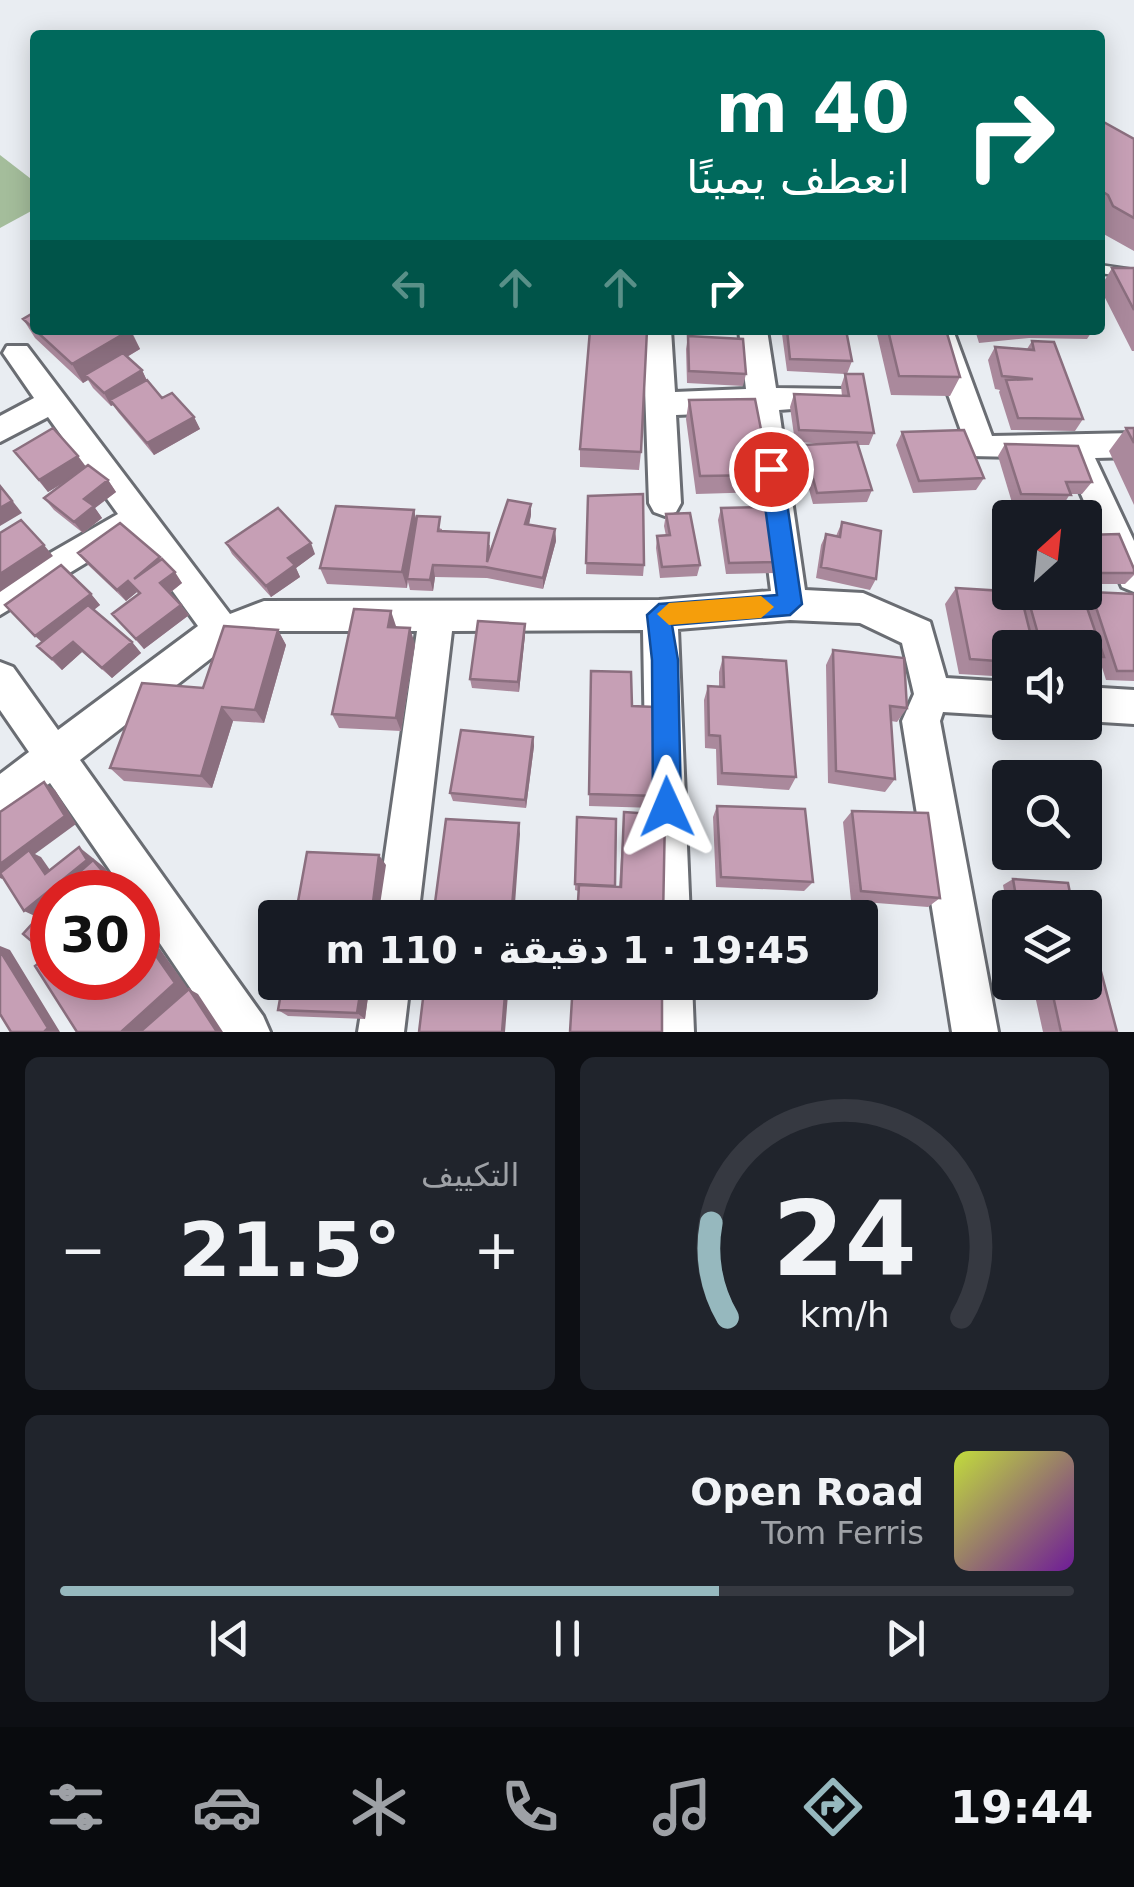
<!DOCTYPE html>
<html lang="ar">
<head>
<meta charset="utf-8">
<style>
  :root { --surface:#171b24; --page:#20242c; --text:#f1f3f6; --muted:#9ea1a6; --line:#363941; --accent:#96b8be }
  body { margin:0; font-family:"DejaVu Sans","Noto Sans Arabic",sans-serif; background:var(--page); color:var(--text); direction:rtl; height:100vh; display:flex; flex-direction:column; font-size:38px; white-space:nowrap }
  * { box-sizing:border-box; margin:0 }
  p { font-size:32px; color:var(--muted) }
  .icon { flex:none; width:55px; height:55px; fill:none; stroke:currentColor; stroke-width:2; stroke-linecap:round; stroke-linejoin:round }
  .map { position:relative; height:1032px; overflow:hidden; direction:ltr }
  .side { display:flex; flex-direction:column; gap:25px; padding:25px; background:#0d0f14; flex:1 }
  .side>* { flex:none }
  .top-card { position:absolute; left:30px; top:30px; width:1075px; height:305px; border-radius:10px; box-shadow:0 5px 25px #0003; direction:rtl; background:#00695c; color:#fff; overflow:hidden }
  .needle { width:65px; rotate:27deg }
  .tools { position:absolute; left:992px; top:500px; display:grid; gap:20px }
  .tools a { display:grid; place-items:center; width:110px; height:110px; border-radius:10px; background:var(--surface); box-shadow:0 5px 25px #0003; font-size:50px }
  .speed { position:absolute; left:30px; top:870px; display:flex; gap:20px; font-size:50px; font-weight:700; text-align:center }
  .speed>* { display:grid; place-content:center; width:130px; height:130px; border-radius:50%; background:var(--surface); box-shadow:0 5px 25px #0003; line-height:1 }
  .speed .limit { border:15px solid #d22; background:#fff; color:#111 }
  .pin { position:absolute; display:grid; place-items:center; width:85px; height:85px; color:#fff; margin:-42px; border:5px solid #fff; border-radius:50%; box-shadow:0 2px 10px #0007 }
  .me { position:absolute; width:110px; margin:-55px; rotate:359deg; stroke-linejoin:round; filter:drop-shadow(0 0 8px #0008) }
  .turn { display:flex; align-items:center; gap:35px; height:210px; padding:0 30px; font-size:45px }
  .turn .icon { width:130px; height:130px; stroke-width:2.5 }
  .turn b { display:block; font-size:70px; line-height:85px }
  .lanes { display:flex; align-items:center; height:95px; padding:0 30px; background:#0003; justify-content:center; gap:50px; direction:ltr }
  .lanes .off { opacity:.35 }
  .big { font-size:75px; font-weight:800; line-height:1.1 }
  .side .card { flex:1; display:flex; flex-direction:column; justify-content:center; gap:15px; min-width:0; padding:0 35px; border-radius:15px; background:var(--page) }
  .side .dial { align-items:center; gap:0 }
  .dial svg { height:260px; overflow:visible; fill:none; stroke:var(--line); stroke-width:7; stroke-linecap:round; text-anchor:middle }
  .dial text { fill:var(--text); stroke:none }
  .song { display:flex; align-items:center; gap:30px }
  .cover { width:120px; height:120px; border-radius:15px; background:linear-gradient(135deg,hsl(70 70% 55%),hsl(280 70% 35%)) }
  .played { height:10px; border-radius:5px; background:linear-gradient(90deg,var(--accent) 65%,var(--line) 65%) }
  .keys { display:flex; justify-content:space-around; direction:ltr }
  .heat { display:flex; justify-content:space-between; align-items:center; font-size:55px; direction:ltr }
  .side .tiles { flex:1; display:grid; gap:25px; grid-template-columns:1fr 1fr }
  .card:last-child { grid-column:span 2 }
  .trip { position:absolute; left:258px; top:900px; width:620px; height:100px; border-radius:10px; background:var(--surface); box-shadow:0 5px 25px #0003; font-weight:800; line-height:100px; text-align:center; direction:rtl }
  .tab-bar { display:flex; height:160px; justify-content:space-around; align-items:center; background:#090b0e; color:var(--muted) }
  .tab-bar .icon { width:70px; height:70px }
  .tab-bar .on { color:var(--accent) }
  .tab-bar b { font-size:45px; color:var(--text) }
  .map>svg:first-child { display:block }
</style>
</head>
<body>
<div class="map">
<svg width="1134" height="1032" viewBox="0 0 1134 1032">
  <rect width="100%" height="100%" fill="#e9edf2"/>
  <path fill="#a4bd9b" d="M0 155 35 182V209L0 228Z"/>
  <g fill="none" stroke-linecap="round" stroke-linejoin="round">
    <defs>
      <path id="lane" d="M1100 265 1134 270V278L1100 273Z"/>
      <path id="street" d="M643 330H671L675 392 746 389 739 330H767L776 388 845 389 850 397 845 405 779 410 805 590 863 593 930 622 946 678 1010 682V716L943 712 940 721 998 1032H952L902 721 914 694 902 643 860 623 790 620 678 629 690 918H648L643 630 452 631 418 918H376L417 631H266L223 649 80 760 263 1016 270 1032H220L138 911V892H125L50 783 0 818V774L29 752 0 710V662L13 667 58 730 198 626 132 535 0 615V582L118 514 48 417 0 442V416L34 398 3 353 7 346H27L230 614 264 601 659 600 771 591 749 412 676 415 681 503 676 512 665 516 654 512 649 503Z
        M925 330H953L992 436 1134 433V457L1095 458 1134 541V592L1122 587 1065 458 970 456Z
        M1085 687 1134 690V724L1085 721Z
        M366 982H410L404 1032H358Z
        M648 982H692L694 1032H648Z"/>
    </defs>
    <use href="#lane" stroke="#6a6d73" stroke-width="5"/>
    <use href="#street" stroke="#6a6d73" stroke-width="6"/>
    <use href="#lane" fill="#fff" fill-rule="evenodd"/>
    <use href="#street" fill="#fff" fill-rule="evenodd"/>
  </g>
  <path fill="#aa899c" d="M1100 120 1134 139V251L1100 232Z
    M1112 268H1134V351H1132L1100 288Z
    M23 319 131 330 140 349 127 357 142 370 147 381 162 398 194 417 200 429 154 455 118 412 113 405 111 406 93 388 88 380 83 383 35 338Z
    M783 330H846L852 361 847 374 874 433 869 445H858L872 490 867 502 813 504 800 457 804 445 829 444 795 442 790 407 794 394 842 396 841 386 845 374 787 371 782 334Z
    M876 330H946L960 377 950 396 891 395Z
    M975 330H1093L1087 339 1029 338 979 343Z
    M688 336 746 374 743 386 687 383 686 349Z
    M1032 341 1083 419 1075 431 1011 430 999 392 1000 390 995 389 988 360 995 347 1027 349Z
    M689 400 770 475 765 492 696 494 686 419Z
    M1126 428H1134V505L1109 451Z
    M902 432 984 478 976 490 913 493 896 445Z
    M1005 444 1092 482 1082 494H1070L1062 507 1013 506 998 456Z
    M580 449 641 452 639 470 580 467Z
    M14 451 86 467 108 480 116 492 95 508 102 518 83 533 54 510 44 498 70 479 48 492Z
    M588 496 644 565 643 576 586 574Z
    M721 508 780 562 776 573 726 574 718 520Z
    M414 510 416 521 442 529V532L490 545V554L531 515 529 525 555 529 556 541 543 589 487 578 435 577 433 591 410 590 408 582 407 588 327 584 320 568Z
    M666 514 700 565 697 576 660 578 656 548 657 536H666L664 526Z
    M842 522 876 579 870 590 816 578 821 545 826 534 836 536Z
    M1085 535 1134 569V575L1125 584H1085Z
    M226 543 315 554 296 568 300 577 271 597 232 554Z
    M78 553 162 559 182 583 170 593 189 615 144 649 112 614 138 594 137 592 126 601 87 564Z
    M956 588 1022 600 1027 595 1084 599 1091 592 1134 594V681L1106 680 1100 661 1093 667H1085V648H1010V677L959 674 945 604Z
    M91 594 100 605 94 610 132 642 141 653 112 678 82 652 62 670 37 646Z
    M525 624V635L519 692 472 688 470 679Z
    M396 626 415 644 401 731 339 728 332 714Z
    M278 630 286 645 264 723 233 721 212 788 124 781 110 768 203 688Z
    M833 650 907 708 897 722 891 721 895 779 885 792 828 783 826 665Z
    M723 657 796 777 789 790 717 785 716 749 705 748 704 700 708 686 719 687V672Z
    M591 671 632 706 658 796 655 808 589 806Z
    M533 737 534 746 526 808 453 801 450 793Z
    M717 806 813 882 804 891 716 887 713 817Z
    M852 811 940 898 928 907 851 901 843 822Z
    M624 812 663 918 575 890 577 817 615 887H619Z
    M1013 879 1073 908H1010V924L1003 885Z
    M283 982H370L365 1019 288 1016 278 1010Z
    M1032 982H1085L1117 1032H1043Z"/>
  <path fill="#8b6f7f" d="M130 330 140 349 89 379 85 375 88 380 83 383 72 364Z
    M142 370 148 383 110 400 113 405 111 406 104 393Z
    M194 417 200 429 154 455 147 443Z
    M78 456 87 468 48 492 39 480Z
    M108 480 116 492 95 508 102 518 83 533 74 522 84 499Z
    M0 485 22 513 0 526Z
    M531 504V515L526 536 525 524Z
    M414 510 418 527 407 579V588L402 572Z
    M555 529 556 541 543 589V578Z
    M311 543 315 554 296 568 300 577 271 597 266 586 288 558Z
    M44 545 53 556 0 592V574Z
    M433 565 435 577 433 591 430 580Z
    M175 572 182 583 168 594 160 583Z
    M128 581 137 592 126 601 117 590Z
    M91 594 100 605 46 646 35 636Z
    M181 605 189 615 144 649 136 639Z
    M391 611 396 626 393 643 388 627Z
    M525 624V635L519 692 518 682Z
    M410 628 415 644 401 731 396 718Z
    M278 630 286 645 264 723 255 710Z
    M73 642 82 652 62 670 52 659Z
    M132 642 141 653 112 678 102 668Z
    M222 707 233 721 212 788 201 776Z
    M533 737 534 746 526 808 525 800Z
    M44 782 55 790 76 824 35 854 41 857 57 880 45 874 33 856 2 879 0 878V864Z
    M519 823 520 834 514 918H511Z
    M79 847 104 867 125 892H52V904L37 917 24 911Z
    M379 855 386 865 378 918H371Z
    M138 918 189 990 143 1032H121L138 930Z
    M0 946 10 950 60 1032H44L0 951Z
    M362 982H370L365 1019 357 1013Z
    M506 982H509L505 1032H502Z
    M189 989 198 994 223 1032H217Z"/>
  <path fill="#c69fb5" stroke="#8b6f7f" stroke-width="2.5" d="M1100 120 1134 139V218L1113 206 1108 195 1100 190Z
    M1112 268H1134V310Z
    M35 312V330L23 319Z
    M35 330H130L72 364Z
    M590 330H647L641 452 580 449Z
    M787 330H846L852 361 790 359Z
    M888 330H946L960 377 899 376Z
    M688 336 743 339 746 374 689 371Z
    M1032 341 1054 342 1083 419 1018 418 1006 380 1033 379 1002 376 995 347 1034 350Z
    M123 353 142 370 104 393 85 375Z
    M845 374H863L874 433 799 430 794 394 849 396Z
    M147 380 162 398 172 393 194 417 147 443 110 400Z
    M755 399 770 475 700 476 689 400Z
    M53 428 78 456 39 480 14 451Z
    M1126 428H1134V443Z
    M964 430 984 478 919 481 902 432Z
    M857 442 872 490 817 493 804 445Z
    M1005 444 1078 446 1092 482H1066L1071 495 1021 494Z
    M88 465 108 480 84 499 94 506 74 522 44 498Z
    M0 486 12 501 0 508Z
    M643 494 644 565 586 563 588 496Z
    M508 500 531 504 525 524 555 529 543 578 485 567 433 565 430 580 407 579 417 516 440 517 438 531 489 533 487 562Z
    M336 506 414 510 402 572 320 568Z
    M769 507 780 562 729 563 721 508Z
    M278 508 311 543 288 558 295 565 266 586 226 543Z
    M690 513 700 565 662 567 657 536 670 535 666 514Z
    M21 520 44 545 0 574V533Z
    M842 522 881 531 876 579 821 567 826 534 840 537Z
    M120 523 160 557 134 579 162 559 175 572 160 583 181 605 136 639 112 614 140 593 128 581 117 590 78 553Z
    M1119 534 1134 569V573H1085V535Z
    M61 565 91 594 35 636 5 605Z
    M956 588 1020 592 1034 648H1010V662L970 659Z
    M1091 592 1134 594V671H1117Z
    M1027 595 1083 596 1104 657H1085V648H1042Z
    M88 605 132 642 102 668 73 642 52 659 37 646Z
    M354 609 391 611 388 627 410 628 396 718 332 714Z
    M478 621 525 624 518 682 470 679Z
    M224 626 278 630 255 710 222 707 201 776 110 768 142 683 203 688Z
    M833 650 904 658 907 708 890 706 895 779 836 771Z
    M723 657 786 661 796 777 722 773 720 736 709 735 708 686 724 687Z
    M591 671 631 672 632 706 655 707 658 796 589 794Z
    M461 730 533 737 525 800 450 793Z
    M44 782 65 816 0 864V812Z
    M717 806 805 809 813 882 721 877Z
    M852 811 928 813 940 898 861 891Z
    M624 812 665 815 663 918H577L579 885 621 887Z
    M577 817 616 819 615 886 575 884Z
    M446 819 519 823 511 918H433Z
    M79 847 87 860 24 911 0 873 29 850 45 874Z
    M307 852 379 855 371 918H295Z
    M93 860 120 892H57Z
    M1013 879 1068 883 1073 908H1018Z
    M50 904 52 907V953L49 956 23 934Z
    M138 930 175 983 121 1032H77L35 966 52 953V978H138Z
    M0 951 48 1028 44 1032H11L0 1014Z
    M1085 967 1100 968 1117 1032H1061L1050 982H1085Z
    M283 982H362L357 1013 278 1010Z
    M425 982H506L502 1032H419Z
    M573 982H662V1032H570Z
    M189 989 217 1032H140Z"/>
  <path fill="#1a73e8" stroke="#114b97" stroke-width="2.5" d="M771 460 782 469 802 604 790 615 672 625 678 660 681 807 677 817 667 821 657 817 653 807 652 660 647 615 659 604 777 595 760 469Z"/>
  <path fill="#f59e0b" d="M761 596 774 607 761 618 669 625 657 614 669 603Z"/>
</svg>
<div class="tools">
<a><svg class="needle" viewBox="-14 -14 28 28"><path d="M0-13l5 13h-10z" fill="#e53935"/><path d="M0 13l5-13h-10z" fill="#9ea1a6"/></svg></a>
<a><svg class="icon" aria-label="sound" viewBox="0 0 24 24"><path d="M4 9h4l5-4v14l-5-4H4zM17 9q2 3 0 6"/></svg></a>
<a><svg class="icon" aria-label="search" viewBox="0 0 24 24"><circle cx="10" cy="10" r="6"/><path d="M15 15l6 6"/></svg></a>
<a><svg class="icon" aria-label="layers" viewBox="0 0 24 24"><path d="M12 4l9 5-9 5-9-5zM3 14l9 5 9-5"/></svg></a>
</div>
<div class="speed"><div class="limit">30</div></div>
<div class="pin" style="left:771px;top:469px;background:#d93025"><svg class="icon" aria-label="arrive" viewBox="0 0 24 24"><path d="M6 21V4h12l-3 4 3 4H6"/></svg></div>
<svg class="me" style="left:667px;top:807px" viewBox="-20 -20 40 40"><path d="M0-17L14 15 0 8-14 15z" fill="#1a73e8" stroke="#fff" stroke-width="4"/></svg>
<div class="trip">19:45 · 1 دقيقة · 110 m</div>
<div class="top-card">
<div class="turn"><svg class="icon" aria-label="right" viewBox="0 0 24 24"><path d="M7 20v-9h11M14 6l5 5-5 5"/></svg><div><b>40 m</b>انعطف يمينًا</div></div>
<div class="lanes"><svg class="icon off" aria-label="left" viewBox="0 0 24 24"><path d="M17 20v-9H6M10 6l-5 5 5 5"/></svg><svg class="icon off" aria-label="ahead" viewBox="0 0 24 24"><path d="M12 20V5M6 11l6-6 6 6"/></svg><svg class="icon off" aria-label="ahead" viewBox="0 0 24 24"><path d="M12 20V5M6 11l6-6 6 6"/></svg><svg class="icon" aria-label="right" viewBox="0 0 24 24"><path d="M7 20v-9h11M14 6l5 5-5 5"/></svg></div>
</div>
</div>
<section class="side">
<div class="tiles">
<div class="card dial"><svg viewBox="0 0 100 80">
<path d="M14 69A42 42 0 1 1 86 69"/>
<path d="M14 69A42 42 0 0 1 9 40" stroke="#96b8be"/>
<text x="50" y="56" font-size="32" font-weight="700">24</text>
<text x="50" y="72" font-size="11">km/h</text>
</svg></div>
<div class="card"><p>التكييف</p>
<div class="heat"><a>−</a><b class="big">21.5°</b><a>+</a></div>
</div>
<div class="card">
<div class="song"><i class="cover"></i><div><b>Open Road</b><p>Tom Ferris</p></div></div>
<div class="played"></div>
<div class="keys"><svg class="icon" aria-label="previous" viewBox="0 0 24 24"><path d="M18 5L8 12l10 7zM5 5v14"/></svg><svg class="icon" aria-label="pause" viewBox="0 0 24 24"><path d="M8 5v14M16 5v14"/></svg><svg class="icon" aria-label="next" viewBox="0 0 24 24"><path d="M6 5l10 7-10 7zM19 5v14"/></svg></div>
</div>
</div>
</section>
<nav class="tab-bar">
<b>19:44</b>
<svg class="icon on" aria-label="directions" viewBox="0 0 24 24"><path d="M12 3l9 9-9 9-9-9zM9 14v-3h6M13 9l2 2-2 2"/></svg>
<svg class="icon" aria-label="music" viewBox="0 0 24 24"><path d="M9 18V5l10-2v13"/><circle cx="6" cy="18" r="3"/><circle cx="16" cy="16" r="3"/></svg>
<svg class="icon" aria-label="phone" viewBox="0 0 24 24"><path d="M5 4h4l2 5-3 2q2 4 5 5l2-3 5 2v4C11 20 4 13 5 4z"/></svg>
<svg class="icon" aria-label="climate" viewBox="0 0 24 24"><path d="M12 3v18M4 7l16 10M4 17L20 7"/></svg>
<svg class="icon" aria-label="car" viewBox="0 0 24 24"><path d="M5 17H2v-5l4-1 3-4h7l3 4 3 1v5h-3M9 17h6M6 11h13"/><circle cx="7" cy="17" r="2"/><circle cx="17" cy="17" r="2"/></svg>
<svg class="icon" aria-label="filters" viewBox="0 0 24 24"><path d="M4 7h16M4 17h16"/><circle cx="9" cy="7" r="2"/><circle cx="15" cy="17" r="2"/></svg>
</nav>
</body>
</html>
